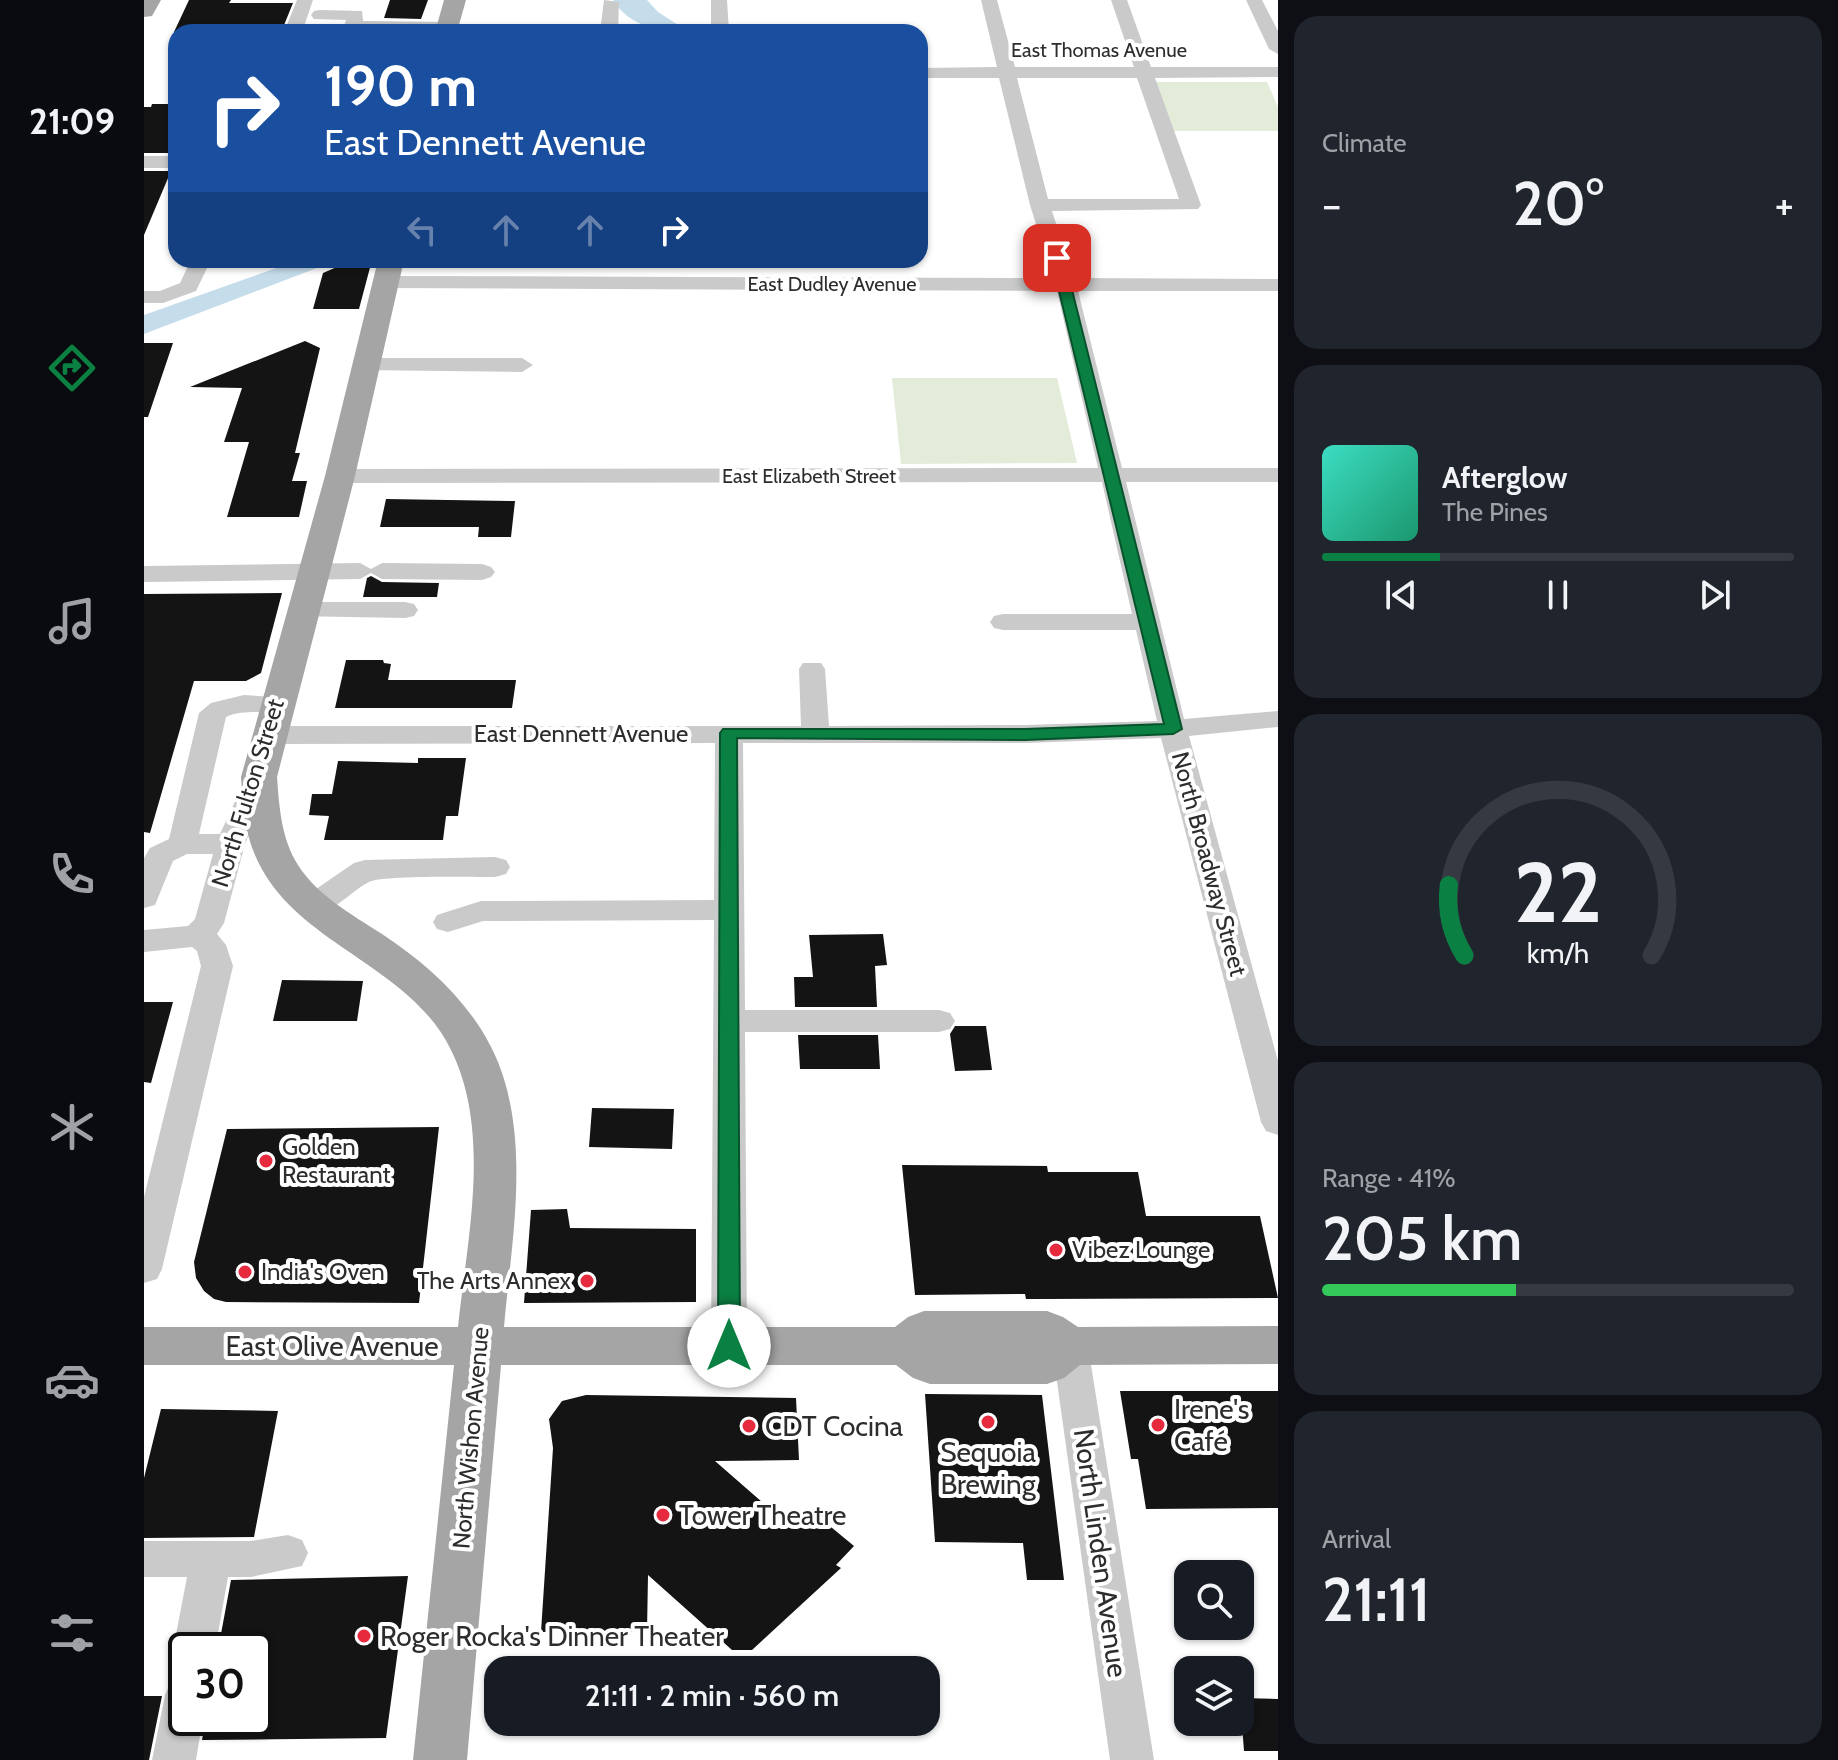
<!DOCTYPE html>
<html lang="en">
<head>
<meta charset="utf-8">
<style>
  :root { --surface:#171b24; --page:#20242c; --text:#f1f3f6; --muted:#9ea1a6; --line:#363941; --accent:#0b8043 }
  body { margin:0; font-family:Cabin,sans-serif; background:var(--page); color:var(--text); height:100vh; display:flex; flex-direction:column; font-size:30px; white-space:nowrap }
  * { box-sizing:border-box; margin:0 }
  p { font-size:26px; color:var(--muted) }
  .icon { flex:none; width:44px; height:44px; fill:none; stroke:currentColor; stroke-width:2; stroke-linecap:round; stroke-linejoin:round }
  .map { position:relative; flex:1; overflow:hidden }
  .drawer { display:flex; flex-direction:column; gap:16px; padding:16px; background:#0d0f14; width:560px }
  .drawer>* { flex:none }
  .hud { position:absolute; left:24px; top:24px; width:760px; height:244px; border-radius:24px; box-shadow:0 2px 6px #0004; background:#1a4fa0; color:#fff; overflow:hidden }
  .buttons { position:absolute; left:1030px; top:1560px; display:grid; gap:16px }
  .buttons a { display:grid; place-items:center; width:80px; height:80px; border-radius:16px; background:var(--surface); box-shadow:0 2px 6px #0004; font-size:40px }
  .speed { position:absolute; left:24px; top:1632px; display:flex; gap:16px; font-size:40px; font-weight:700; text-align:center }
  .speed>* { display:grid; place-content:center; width:104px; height:104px; border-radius:50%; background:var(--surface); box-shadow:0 2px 6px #0004; line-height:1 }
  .speed .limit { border:4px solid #111; border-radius:12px; background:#fff; color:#111 }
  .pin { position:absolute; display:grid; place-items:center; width:68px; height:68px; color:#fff; margin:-34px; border-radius:16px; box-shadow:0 4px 12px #0006 }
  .me { position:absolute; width:88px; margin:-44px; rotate:0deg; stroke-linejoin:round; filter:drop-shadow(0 0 6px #0008) }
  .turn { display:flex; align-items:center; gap:28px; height:168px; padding:0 24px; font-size:36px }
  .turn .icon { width:104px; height:104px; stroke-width:2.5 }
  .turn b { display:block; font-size:56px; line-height:68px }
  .lanes { display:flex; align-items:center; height:76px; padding:0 24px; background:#0003; justify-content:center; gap:40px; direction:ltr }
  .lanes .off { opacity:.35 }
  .big { font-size:60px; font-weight:600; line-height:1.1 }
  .drawer .card { flex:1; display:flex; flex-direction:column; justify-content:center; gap:12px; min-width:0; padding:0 28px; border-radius:24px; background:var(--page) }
  .drawer .dial { align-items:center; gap:0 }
  .dial svg { height:208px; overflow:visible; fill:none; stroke:var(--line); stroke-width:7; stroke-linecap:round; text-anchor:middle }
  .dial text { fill:var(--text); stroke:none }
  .song { display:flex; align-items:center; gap:24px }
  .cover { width:96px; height:96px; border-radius:12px; background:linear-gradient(135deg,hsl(170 70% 55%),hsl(160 70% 35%)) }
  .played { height:8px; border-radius:4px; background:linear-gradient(90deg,var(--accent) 25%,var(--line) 25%) }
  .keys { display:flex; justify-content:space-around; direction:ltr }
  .heat { display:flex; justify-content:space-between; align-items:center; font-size:44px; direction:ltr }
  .charge { height:12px; border-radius:6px; background:linear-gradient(90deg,#34c759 41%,var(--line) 0) }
  .trip { position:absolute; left:340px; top:1656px; width:456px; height:80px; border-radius:24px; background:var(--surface); box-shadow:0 2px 6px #0004; font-weight:600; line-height:80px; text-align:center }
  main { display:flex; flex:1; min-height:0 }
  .menu { display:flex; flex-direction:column; width:144px; justify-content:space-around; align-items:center; background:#090b0e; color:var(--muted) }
  .menu .icon { width:56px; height:56px }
  .menu .active { color:var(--accent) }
  .menu b { font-size:36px; color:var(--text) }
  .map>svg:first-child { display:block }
</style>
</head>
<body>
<main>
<nav class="menu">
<b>21:09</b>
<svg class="icon active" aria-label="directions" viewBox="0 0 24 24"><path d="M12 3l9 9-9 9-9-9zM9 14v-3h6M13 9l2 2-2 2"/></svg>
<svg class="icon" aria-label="music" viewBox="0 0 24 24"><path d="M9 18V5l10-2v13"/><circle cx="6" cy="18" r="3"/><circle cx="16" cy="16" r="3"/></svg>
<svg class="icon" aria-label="phone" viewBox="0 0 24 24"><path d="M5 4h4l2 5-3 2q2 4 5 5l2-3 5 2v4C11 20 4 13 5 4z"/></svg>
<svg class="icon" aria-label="climate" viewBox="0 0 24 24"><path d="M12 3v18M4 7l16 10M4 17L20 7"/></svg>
<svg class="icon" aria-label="car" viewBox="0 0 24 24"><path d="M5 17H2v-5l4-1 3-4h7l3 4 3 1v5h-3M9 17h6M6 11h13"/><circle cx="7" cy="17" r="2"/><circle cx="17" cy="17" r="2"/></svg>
<svg class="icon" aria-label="filters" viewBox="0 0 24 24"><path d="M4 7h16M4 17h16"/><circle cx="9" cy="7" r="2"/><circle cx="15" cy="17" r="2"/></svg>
</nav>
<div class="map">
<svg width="1134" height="1760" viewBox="0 0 1134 1760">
  <rect width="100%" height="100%" fill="#fff"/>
  <path fill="#e3ebd9" d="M1006 82H1123L1134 107V131H1024Z
    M748 378H913L933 463 757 464Z"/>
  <path fill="#c5ddeb" d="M469 0H503L514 12 545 32C516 32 486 27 469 0Z
    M155 260H194L0 334V315Z"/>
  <path fill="#141414" d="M45 0H87L85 3H149L138 30 30 32Z
    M246 0H284L277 19 240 18Z
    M8 104H32V153H0V107H7Z
    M0 171H27L0 235Z
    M209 260H228L215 309H169L179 273Z
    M161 341 176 348 151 453H156L148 481H163L155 517H83L105 442H80L98 388 46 387Z
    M0 343H29L4 417H0Z
    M242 499 371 501 367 537H334L335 527H236Z
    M227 576 238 582 295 583 293 597H219L223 578Z
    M138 593 117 673 102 681H50L6 833 0 832V594Z
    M202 660H239L240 663 247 664 244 680H372L368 708H191Z
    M274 758H322L314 816H302L299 840H180L185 816 165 815 168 794H188L194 761 274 763Z
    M739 934 743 965 731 966 733 1007H651L650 977H669L665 935Z
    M138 980 219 981 213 1021H129Z
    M0 1002H29L7 1083 0 1082Z
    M811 1026H842L848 1070 811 1071 806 1034Z
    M654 1035H734L736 1069H656Z
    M448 1108 530 1109 528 1149 445 1147Z
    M295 1127 275 1303 82 1302 70 1299 60 1291 52 1278 50 1262 83 1129Z
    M758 1165 903 1166 904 1172H994L1002 1216H1116L1134 1298 899 1299H882L881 1294 771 1295Z
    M423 1209 426 1228 552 1229V1302L380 1303 387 1210Z
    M976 1391H1134V1508L1002 1509 994 1459H987Z
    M781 1394 898 1395 920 1580H883L879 1543 791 1542Z
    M442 1395 652 1398 655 1460 571 1461 642 1523 664 1508 710 1546 692 1565 697 1568 608 1650H588L504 1575 503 1632H397L409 1448 405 1419 418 1401Z
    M17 1409 134 1411 110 1537 0 1538V1478Z
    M264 1576 242 1738 58 1740 62 1718H110V1650H74L87 1580Z
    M0 1696H18L5 1760H0Z
    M1096 1698 1134 1699V1751H1100Z"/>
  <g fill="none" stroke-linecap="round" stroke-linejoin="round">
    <path fill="#cacaca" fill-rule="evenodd" d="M153 0H169L158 32H140Z
      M460 0 475 2 474 32H456Z
      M567 0H583L585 32H567Z
      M837 0H853L871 67H990L967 0H983L1007 67H1134V77L1011 78 1057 205 1054 209 908 211 930 278 1134 279V291H934L978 468H1134V482H982L1040 719 1134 711V727L1045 736 1134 1061V1135L1122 1131 1117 1122 1017 738 881 743H599L601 1010H795L806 1013 811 1021 806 1029 795 1032H601L603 1346 598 1357 585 1361 572 1357 567 1346 570 920 339 921 304 932 293 929 289 922 293 915 337 901 570 900 571 743 124 744 114 741 110 735 114 729 124 726H657L655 669 659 663H677L681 669 685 726 881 725 1013 721 992 630H859L850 628 846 622 850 616 859 614H988L958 482 196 483 188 481 184 476 188 471 196 469 954 468 913 291 241 288 230 282 241 276 909 278 886 205 855 78H776V68L853 67ZM873 78H993L1035 199H904Z
      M1102 0H1118L1134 31V54L1125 49Z
      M176 10 218 11 219 21 304 22 313 27 305 32 209 31 200 26 202 20 170 19 167 15 170 11Z
      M0 156H32V168H0Z
      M47 260H67L52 291 19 303H0V291H16L36 283Z
      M222 358H378L389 365 378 372 214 370 211 365Z
      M216 563 227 569 238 563 338 564 347 567 351 572 347 577 338 580 238 579 227 573 216 579 0 582V566Z
      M158 602H261L270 604 274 610 270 616 261 618 149 616 145 610 149 604Z
      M100 695 143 698 147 704 143 710C122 715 101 708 82 717L55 834H76L105 771 115 768 125 771 129 777 101 844 80 923 73 934 82 945 89 966 18 1269 13 1279 0 1283V1197L57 966 53 951 48 947 0 952V930L44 926 51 919 69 854H43L29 861 11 905 0 908V858L6 848 25 839 55 713 67 703Z
      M351 857 362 860 366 867 362 874 351 877C330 877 238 875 225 882 203 893 186 920 159 912L155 905 159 898 210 863 221 860Z
      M926 1331 939 1335 944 1346 1010 1760H966L908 1346 913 1335Z
      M144 1535 158 1540 164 1553 158 1566 107 1577H84L71 1650H42V1666L35 1664 29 1650 43 1577H0V1541H107Z
      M42 1675V1718H59L52 1760H8L21 1695 27 1681Z"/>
    <path fill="#a5a5a5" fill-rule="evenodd" d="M0 0H17L8 16 0 17Z
      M300 0H322L313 32H291Z
      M234 260H260L211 476 133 777C135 804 137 835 151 860 169 893 207 914 238 934 291 969 341 1016 360 1079 384 1158 367 1246 360 1327H751L764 1317 780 1311H903L919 1317 934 1327 1134 1326V1364L936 1365 920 1378 903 1384H786L769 1378 752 1365H357L323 1760H269L310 1365H0V1327H314C323 1239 348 1133 307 1050 265 963 148 944 111 855 100 830 99 803 97 777L181 476Z"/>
  </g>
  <path fill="#0b8043" stroke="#07532c" stroke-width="2" d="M913 255 920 258 1038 729 1029 734 881 740 593 738 596 1346 593 1353 585 1356 577 1353 574 1346 576 733 579 729H881L1020 724 907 258Z"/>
  <g fill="#e72b3e" stroke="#fff" stroke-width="3">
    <circle cx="122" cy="1161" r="8"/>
    <circle cx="912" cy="1250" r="8"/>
    <circle cx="101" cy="1272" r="8"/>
    <circle cx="443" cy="1281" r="8"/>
    <circle cx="844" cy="1422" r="8"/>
    <circle cx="1014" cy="1425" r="8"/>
    <circle cx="605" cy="1426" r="8"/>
    <circle cx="519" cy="1515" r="8"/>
    <circle cx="220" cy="1636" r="8"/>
  </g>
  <g text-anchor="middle" stroke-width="8" stroke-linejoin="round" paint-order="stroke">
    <g font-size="20" fill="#2d2d2d" stroke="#fff">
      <text x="955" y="57">East Thomas Avenue</text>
      <text x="688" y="291">East Dudley Avenue</text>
      <text x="665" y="483">East Elizabeth Street</text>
    </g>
    <g font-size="24" fill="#2d2d2d" stroke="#fff">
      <text x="437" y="742">East Dennett Avenue</text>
      <text transform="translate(104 793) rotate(-73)" y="8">North Fulton Street</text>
      <text transform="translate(1065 864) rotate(75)" y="8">North Broadway Street</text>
      <text transform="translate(327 1438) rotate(-85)" y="8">North Wishon Avenue</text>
    </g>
    <g font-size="24" fill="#2d2d2d" stroke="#fff" text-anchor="start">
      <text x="138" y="1155">Golden<tspan x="138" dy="28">Restaurant</tspan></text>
      <text x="928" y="1258">Vibez Lounge</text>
      <text x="117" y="1280">India's Oven</text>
      <text x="427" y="1289" text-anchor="end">The Arts Annex</text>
    </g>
    <g font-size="28" fill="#2d2d2d" stroke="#fff">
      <text x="188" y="1356">East Olive Avenue</text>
      <text transform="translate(957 1553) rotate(82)" y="10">North Linden Avenue</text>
    </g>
    <g font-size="28" fill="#2d2d2d" stroke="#fff" text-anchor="start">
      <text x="1030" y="1419">Irene's<tspan x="1030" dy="32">Café</tspan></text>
      <text x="621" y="1436">CDT Cocina</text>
      <text x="844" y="1462" text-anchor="middle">Sequoia<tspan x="844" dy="32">Brewing</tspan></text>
      <text x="535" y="1525">Tower Theatre</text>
      <text x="236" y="1646">Roger Rocka's Dinner Theater</text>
    </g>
  </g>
</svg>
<div class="buttons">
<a><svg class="icon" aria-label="search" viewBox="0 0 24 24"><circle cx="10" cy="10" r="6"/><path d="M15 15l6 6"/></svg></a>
<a><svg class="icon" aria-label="layers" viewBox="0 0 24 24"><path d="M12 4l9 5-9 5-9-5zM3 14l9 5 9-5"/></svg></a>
</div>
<div class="speed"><div class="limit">30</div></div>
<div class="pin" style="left:913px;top:258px;background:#d93025"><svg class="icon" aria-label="arrive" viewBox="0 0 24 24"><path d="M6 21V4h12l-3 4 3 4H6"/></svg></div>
<svg class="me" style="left:585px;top:1346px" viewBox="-20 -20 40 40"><circle r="19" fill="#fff"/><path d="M0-13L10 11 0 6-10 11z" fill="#0b8043"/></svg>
<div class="trip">21:11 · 2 min · 560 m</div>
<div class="hud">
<div class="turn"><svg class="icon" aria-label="right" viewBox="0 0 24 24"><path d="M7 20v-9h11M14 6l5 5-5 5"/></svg><div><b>190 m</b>East Dennett Avenue</div></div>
<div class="lanes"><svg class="icon off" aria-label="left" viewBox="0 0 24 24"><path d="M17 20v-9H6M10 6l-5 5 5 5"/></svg><svg class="icon off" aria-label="ahead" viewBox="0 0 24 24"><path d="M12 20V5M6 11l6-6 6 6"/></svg><svg class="icon off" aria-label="ahead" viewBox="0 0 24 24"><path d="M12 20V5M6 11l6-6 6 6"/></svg><svg class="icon" aria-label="right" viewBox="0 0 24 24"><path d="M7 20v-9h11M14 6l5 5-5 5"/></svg></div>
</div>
</div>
<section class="drawer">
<div class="card"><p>Climate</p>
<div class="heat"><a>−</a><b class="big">20°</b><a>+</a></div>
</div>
<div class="card">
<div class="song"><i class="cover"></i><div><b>Afterglow</b><p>The Pines</p></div></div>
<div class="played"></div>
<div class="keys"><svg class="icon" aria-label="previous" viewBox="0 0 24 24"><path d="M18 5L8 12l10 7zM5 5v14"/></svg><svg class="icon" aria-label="pause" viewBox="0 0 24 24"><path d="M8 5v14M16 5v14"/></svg><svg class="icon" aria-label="next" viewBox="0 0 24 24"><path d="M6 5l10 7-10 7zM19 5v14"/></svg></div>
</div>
<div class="card dial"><svg viewBox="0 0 100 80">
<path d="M14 69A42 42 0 1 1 86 69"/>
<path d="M14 69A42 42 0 0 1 8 42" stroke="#0b8043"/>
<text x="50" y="56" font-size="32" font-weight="700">22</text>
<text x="50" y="72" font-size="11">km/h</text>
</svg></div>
<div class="card"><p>Range · 41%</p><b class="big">205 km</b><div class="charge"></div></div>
<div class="card"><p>Arrival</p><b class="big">21:11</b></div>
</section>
</main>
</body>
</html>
